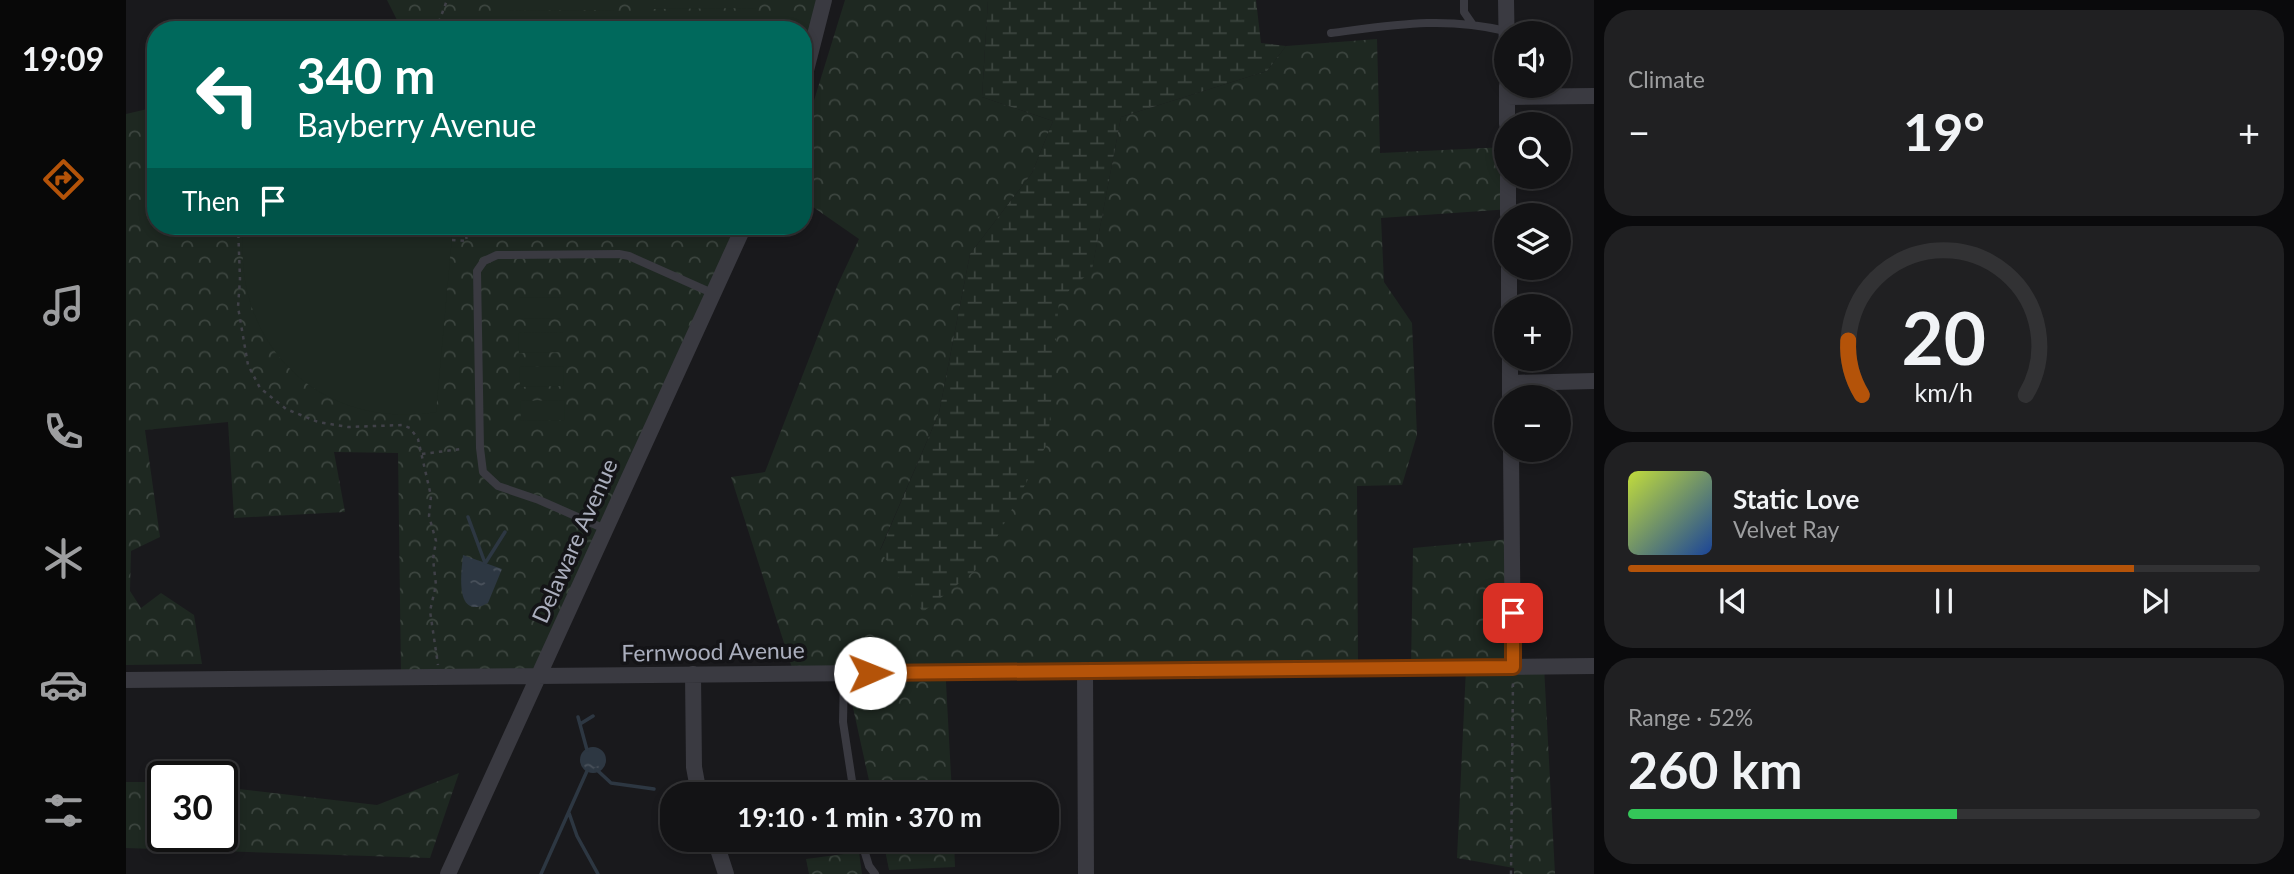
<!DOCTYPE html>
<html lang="en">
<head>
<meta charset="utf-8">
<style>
  :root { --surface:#131315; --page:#202022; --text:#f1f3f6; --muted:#9d9ea0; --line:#323234; --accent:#b45309 }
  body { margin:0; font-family:Lato,sans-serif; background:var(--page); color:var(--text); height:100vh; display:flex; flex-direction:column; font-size:26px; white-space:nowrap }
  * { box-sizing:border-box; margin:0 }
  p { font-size:23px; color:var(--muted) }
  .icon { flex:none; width:38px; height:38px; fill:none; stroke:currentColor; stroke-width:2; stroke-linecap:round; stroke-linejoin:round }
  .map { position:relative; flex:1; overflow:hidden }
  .details { display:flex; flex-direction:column; gap:10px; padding:10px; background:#0a0a0c; width:700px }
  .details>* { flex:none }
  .banner { position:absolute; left:21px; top:21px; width:665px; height:214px; border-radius:28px; box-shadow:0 4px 10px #0003,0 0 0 2px var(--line); background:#00695c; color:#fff; overflow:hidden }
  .controls { position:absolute; left:1368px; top:21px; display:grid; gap:14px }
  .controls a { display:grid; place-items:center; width:77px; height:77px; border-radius:50%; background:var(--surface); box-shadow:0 4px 10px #0003,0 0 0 2px var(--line); font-size:35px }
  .speed { position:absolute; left:21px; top:761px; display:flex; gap:14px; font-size:35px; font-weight:700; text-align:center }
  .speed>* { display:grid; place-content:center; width:91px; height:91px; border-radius:50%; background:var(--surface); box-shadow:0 4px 10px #0003,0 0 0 2px var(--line); line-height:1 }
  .speed .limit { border:4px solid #111; border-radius:10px; background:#fff; color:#111 }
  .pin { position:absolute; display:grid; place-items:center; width:60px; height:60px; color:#fff; margin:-30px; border-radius:14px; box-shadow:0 4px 10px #0006 }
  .me { position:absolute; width:77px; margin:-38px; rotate:89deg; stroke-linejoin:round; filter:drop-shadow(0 0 5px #0008) }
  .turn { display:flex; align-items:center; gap:24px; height:147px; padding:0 35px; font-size:32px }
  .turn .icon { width:91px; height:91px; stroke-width:2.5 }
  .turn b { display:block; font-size:49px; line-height:60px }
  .then { display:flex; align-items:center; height:66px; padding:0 35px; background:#0003; gap:14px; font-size:26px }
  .big { font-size:52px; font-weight:700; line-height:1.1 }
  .details .tile { flex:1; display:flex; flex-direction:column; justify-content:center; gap:10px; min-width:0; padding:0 24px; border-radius:28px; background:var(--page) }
  .details .dial { align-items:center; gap:0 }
  .dial svg { height:182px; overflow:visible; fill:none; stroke:var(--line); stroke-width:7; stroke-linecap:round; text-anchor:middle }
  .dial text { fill:var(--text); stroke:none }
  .song { display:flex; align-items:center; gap:21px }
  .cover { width:84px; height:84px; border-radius:10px; background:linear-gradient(135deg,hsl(70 70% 55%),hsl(220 70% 35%)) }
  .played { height:7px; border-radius:4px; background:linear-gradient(90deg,var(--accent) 80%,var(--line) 80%) }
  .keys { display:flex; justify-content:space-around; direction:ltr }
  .heat { display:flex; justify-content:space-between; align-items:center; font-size:38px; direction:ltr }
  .charge { height:10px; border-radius:5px; background:linear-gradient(90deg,#34c759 52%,var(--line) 0) }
  .trip { position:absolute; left:534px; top:782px; width:399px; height:70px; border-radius:28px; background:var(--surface); box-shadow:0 4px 10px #0003,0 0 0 2px var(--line); font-weight:700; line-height:70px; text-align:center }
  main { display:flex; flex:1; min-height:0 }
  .menu { display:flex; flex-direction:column; width:126px; justify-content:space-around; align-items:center; background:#080808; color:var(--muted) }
  .menu .icon { width:49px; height:49px }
  .menu .active { color:var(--accent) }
  .menu b { font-size:32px; color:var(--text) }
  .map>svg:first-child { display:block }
</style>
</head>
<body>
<main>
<nav class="menu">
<b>19:09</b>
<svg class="icon active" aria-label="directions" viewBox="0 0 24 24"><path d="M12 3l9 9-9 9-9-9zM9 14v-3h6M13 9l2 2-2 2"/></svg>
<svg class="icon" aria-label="music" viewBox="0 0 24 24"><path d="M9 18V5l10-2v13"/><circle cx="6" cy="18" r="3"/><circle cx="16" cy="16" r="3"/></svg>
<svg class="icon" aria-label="phone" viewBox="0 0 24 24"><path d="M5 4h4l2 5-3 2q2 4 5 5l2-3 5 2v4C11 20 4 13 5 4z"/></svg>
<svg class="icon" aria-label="climate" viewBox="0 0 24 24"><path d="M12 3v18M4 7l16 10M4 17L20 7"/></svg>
<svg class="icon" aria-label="car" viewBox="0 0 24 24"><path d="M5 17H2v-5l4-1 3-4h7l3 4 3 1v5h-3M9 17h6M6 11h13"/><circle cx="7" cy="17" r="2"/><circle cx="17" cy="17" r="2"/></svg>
<svg class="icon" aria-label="filters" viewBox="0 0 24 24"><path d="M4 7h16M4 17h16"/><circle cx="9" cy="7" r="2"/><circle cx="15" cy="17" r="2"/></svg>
</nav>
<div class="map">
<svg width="1468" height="874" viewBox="0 0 1468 874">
  <defs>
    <pattern id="forest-crowns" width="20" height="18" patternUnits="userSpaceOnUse" patternTransform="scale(1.75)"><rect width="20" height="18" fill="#1e2821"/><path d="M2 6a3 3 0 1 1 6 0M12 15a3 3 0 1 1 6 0" fill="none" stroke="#3c453f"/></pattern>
    <pattern id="wetland-marsh" width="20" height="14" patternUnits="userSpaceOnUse" patternTransform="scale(1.75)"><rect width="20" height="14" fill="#1e2821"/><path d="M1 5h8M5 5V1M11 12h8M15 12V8" fill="none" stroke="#3c453f"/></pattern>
    <pattern id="water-ripples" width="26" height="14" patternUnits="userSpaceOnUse" patternTransform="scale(1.75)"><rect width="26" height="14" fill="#2d3742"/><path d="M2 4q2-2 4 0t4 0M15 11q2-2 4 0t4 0" fill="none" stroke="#49515b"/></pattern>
  </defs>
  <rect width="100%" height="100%" fill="#19191c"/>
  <path fill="url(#forest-crowns)" d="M261 0H697L677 82V30H276Z
    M719 0H862L856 97 927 121 906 173 844 254 813 413 754 550 921 442 932 300 966 269 995 117 1141 71 1160 46 1251 39 1254 153 1381 147V177L1385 209 1255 218 1258 282 1286 323 1291 435 1276 485 1231 486 1232 667 819 664 826 794H746L718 667 666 668 605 477 639 472 712 284 733 239 677 200V136Z
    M30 107V226H618L413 677 275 675 272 453 208 452 219 512 108 518 102 422 19 430 34 537 5 551 4 591 15 608 35 593 68 615 76 664 0 665V114Z
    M1384 539 1389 667 1418 666 1429 874H1388V868L1331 858 1340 668 1285 667 1287 548Z
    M333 773 304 858 0 848V782H37V836H96V787L251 805Z
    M757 840H828L829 867 763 870Z
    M733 852 736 874H683L680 859Z"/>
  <path fill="url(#wetland-marsh)" d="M862 0H1130L1135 43 1160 46 1141 71 995 117 966 270 933 300 922 442 856 565 797 612 754 551 813 413 844 254 906 173 927 121 856 97Z"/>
  <path fill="#1e2821" d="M370 0H489V10L370 11Z
    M527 0H631V8L527 9Z
    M118 226H327L310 412C193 431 104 342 118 226Z
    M436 297V318L392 319V298Z
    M437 332V352L393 353 392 333Z
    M437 366 438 386 394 387 393 367Z
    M438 400 439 420 395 421 394 401Z"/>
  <path fill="url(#water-ripples)" d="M337 555 376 569 362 603C359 604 355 607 351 607 329 609 336 567 337 555Z
    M454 760a13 13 0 1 1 26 0a13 13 0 1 1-26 0Z"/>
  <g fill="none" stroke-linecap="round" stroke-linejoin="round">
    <path stroke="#2d3742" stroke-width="3.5" d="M342 517 359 563
      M360 562 379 532
      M452 717 461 750
      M454 724 467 716
      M470 769 485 783 528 789
      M443 813 451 836 472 874
      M415 874 461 771"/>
    <path stroke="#404148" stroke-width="2.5" stroke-dasharray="3.5 5" stroke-linecap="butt" d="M310 30 321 0
      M112 226 114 279 112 307 122 365 134 388 160 409 192 422 222 427 276 425 284 428 292 439 305 496 303 516 310 541 307 559 310 585 304 611 312 665
      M417 226V235
      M326 240 341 241 338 226
      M296 454 335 449
      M1385 874 1387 681"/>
    <path stroke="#3a3a41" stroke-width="8" d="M1338 0V12L1347 25
      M1205 33C1268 25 1317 16 1380 31
      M479 529 413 500 372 486 357 472 354 448 351 271 358 261 371 255 493 254 503 256 586 293
      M718 673 717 722 728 794
      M735 840 743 866 749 874"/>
    <path stroke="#3a3a41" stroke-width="16" d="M1380 0 1381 59
      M677 82 698 0
      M1381 86V124
      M1381 97 1468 96
      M1382 177V215
      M1383 268V306
      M1384 359V397
      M1384 383 1468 381
      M1385 450 1387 667
      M959 670 960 874
      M567 674 568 767 573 794
      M0 680 1468 666
      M589 840 600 874
      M322 874 618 226"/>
  </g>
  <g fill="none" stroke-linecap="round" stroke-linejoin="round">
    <defs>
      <path id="route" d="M744 673 1387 667V613"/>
    </defs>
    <use href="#route" stroke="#753606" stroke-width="18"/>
    <use href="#route" stroke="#b45309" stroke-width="12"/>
  </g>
  <g text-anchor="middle" stroke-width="7" stroke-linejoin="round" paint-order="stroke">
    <g font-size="23" fill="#aaaebd" stroke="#141417">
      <text transform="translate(449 541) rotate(-66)" y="8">Delaware Avenue</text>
      <text transform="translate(587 652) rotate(-1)" y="8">Fernwood Avenue</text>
    </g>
  </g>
</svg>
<div class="controls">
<a><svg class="icon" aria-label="sound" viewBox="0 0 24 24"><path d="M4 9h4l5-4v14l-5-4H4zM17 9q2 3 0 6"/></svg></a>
<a><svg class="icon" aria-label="search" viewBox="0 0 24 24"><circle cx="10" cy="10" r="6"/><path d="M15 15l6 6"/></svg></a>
<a><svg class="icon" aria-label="layers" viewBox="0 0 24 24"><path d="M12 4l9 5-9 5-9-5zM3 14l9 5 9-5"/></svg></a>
<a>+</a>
<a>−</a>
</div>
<div class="speed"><div class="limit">30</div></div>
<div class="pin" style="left:1387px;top:613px;background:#d93025"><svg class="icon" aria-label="arrive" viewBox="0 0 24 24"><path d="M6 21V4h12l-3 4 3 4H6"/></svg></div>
<svg class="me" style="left:744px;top:673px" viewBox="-20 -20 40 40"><circle r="19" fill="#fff"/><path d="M0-13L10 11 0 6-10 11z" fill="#b45309"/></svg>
<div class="trip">19:10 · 1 min · 370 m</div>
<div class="banner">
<div class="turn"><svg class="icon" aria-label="left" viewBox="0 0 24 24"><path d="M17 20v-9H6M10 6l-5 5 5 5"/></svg><div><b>340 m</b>Bayberry Avenue</div></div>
<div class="then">Then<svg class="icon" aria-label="arrive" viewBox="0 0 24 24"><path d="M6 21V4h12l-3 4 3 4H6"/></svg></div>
</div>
</div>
<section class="details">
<div class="tile"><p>Climate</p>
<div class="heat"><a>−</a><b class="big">19°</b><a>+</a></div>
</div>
<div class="tile dial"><svg viewBox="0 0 100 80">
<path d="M14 69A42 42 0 1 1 86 69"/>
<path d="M14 69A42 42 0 0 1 8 45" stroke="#b45309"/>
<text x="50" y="56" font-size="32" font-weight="700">20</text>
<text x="50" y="72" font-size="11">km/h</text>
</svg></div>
<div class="tile">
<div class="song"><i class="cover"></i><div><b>Static Love</b><p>Velvet Ray</p></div></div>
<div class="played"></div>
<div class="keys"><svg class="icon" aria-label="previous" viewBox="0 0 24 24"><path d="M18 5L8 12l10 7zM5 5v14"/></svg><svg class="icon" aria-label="pause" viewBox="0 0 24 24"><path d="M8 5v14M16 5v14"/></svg><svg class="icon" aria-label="next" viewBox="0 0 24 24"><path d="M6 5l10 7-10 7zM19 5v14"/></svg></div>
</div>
<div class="tile"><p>Range · 52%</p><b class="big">260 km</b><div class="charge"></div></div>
</section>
</main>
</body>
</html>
